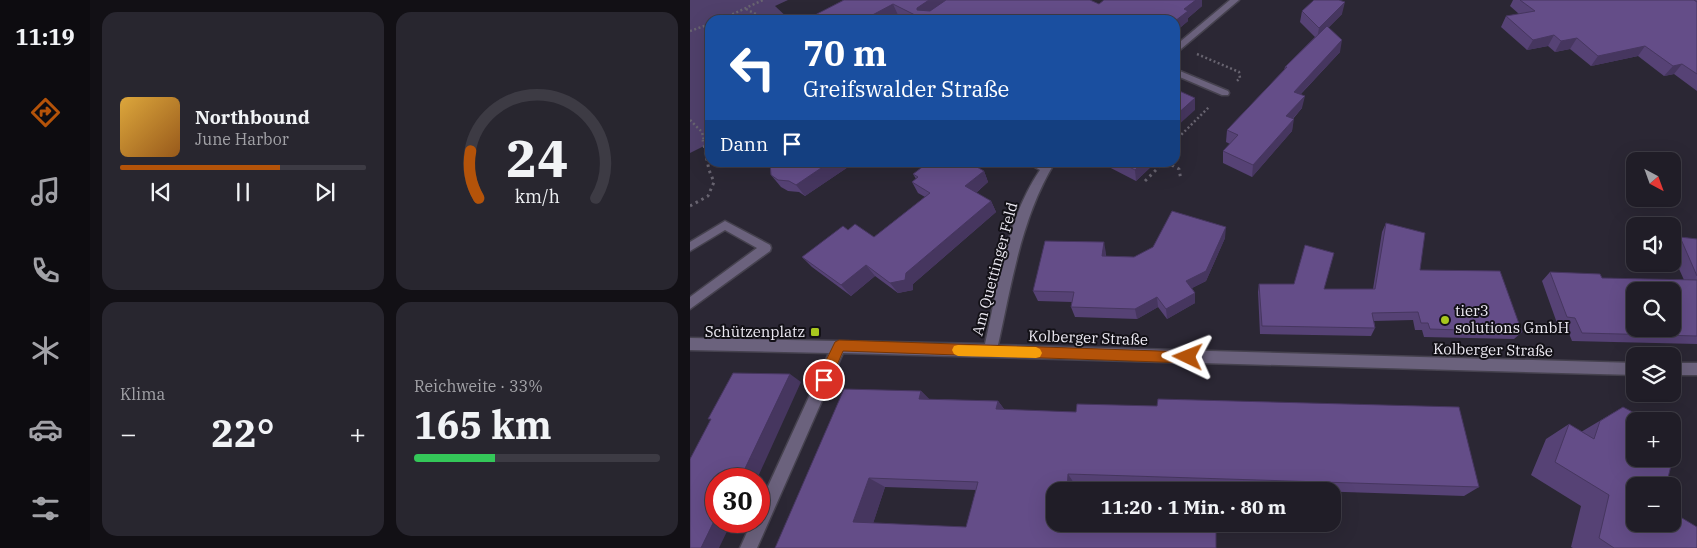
<!DOCTYPE html>
<html lang="de">
<head>
<meta charset="utf-8">
<style>
  :root { --surface:#201d27; --page:#28262f; --text:#f1f3f6; --muted:#a2a2a7; --line:#3d3b44; --accent:#b45309 }
  body { margin:0; font-family:"IBM Plex Serif",serif; background:var(--page); color:var(--text); height:100vh; display:flex; flex-direction:column; font-size:19px; white-space:nowrap }
  * { box-sizing:border-box; margin:0 }
  p { font-size:16px; color:var(--muted) }
  .icon { flex:none; width:28px; height:28px; fill:none; stroke:currentColor; stroke-width:2; stroke-linecap:round; stroke-linejoin:round }
  .map { position:relative; flex:1; overflow:hidden }
  .panel { display:flex; flex-direction:column; gap:12px; padding:12px; background:#121015; width:600px }
  .panel>* { flex:none }
  .guide { position:absolute; left:15px; top:15px; width:475px; height:152px; border-radius:15px; box-shadow:0 5px 20px #0002,0 0 0 1px var(--line); background:#1a4fa0; color:#fff; overflow:hidden }
  .needle { width:32px; rotate:139deg }
  .fabs { position:absolute; left:936px; top:152px; display:grid; gap:10px }
  .fabs a { display:grid; place-items:center; width:55px; height:55px; border-radius:10px; background:var(--surface); box-shadow:0 5px 20px #0002,0 0 0 1px var(--line); font-size:25px }
  .speed { position:absolute; left:15px; top:468px; display:flex; gap:10px; font-size:25px; font-weight:700; text-align:center }
  .speed>* { display:grid; place-content:center; width:65px; height:65px; border-radius:50%; background:var(--surface); box-shadow:0 5px 20px #0002,0 0 0 1px var(--line); line-height:1 }
  .speed .limit { border:8px solid #d22; background:#fff; color:#111 }
  .pin { position:absolute; display:grid; place-items:center; width:42px; height:42px; color:#fff; margin:-21px; border:2px solid #fff; border-radius:50%; box-shadow:0 1px 5px #0007 }
  .me { position:absolute; width:55px; margin:-28px; rotate:272deg; stroke-linejoin:round; filter:drop-shadow(0 0 4px #0008) }
  .turn { display:flex; align-items:center; gap:18px; height:105px; padding:0 15px; font-size:22px }
  .turn .icon { width:65px; height:65px; stroke-width:2.5 }
  .turn b { display:block; font-size:35px; line-height:42px }
  .then { display:flex; align-items:center; height:48px; padding:0 15px; background:#0003; gap:10px; font-size:19px }
  .big { font-size:38px; font-weight:800; line-height:1.1 }
  .panel .tile { flex:1; display:flex; flex-direction:column; justify-content:center; gap:8px; min-width:0; padding:0 18px; border-radius:15px; background:var(--page) }
  .panel .dial { align-items:center; gap:0 }
  .dial svg { height:130px; overflow:visible; fill:none; stroke:var(--line); stroke-width:7; stroke-linecap:round; text-anchor:middle }
  .dial text { fill:var(--text); stroke:none }
  .song { display:flex; align-items:center; gap:15px }
  .cover { width:60px; height:60px; border-radius:8px; background:linear-gradient(135deg,hsl(40 70% 55%),hsl(30 70% 35%)) }
  .played { height:5px; border-radius:2px; background:linear-gradient(90deg,var(--accent) 65%,var(--line) 65%) }
  .keys { display:flex; justify-content:space-around; direction:ltr }
  .heat { display:flex; justify-content:space-between; align-items:center; font-size:28px; direction:ltr }
  .charge { height:8px; border-radius:4px; background:linear-gradient(90deg,#34c759 33%,var(--line) 0) }
  .panel .tiles { flex:1; display:grid; gap:12px; grid-template-columns:repeat(2,1fr) }
  .trip { position:absolute; left:356px; top:482px; width:295px; height:50px; border-radius:15px; background:var(--surface); box-shadow:0 5px 20px #0002,0 0 0 1px var(--line); font-weight:800; line-height:50px; text-align:center }
  main { display:flex; flex:1; min-height:0 }
  .menu { display:flex; flex-direction:column; width:90px; justify-content:space-around; align-items:center; background:#0d0c10; color:var(--muted) }
  .menu .icon { width:35px; height:35px }
  .menu .current { color:var(--accent) }
  .menu b { font-size:22px; color:var(--text) }
  .map>svg:first-child { display:block }
</style>
</head>
<body>
<main>
<nav class="menu">
<b>11:19</b>
<svg class="icon current" aria-label="directions" viewBox="0 0 24 24"><path d="M12 3l9 9-9 9-9-9zM9 14v-3h6M13 9l2 2-2 2"/></svg>
<svg class="icon" aria-label="music" viewBox="0 0 24 24"><path d="M9 18V5l10-2v13"/><circle cx="6" cy="18" r="3"/><circle cx="16" cy="16" r="3"/></svg>
<svg class="icon" aria-label="phone" viewBox="0 0 24 24"><path d="M5 4h4l2 5-3 2q2 4 5 5l2-3 5 2v4C11 20 4 13 5 4z"/></svg>
<svg class="icon" aria-label="climate" viewBox="0 0 24 24"><path d="M12 3v18M4 7l16 10M4 17L20 7"/></svg>
<svg class="icon" aria-label="car" viewBox="0 0 24 24"><path d="M5 17H2v-5l4-1 3-4h7l3 4 3 1v5h-3M9 17h6M6 11h13"/><circle cx="7" cy="17" r="2"/><circle cx="17" cy="17" r="2"/></svg>
<svg class="icon" aria-label="filters" viewBox="0 0 24 24"><path d="M4 7h16M4 17h16"/><circle cx="9" cy="7" r="2"/><circle cx="15" cy="17" r="2"/></svg>
</nav>
<section class="panel">
<div class="tiles">
<div class="tile">
<div class="song"><i class="cover"></i><div><b>Northbound</b><p>June Harbor</p></div></div>
<div class="played"></div>
<div class="keys"><svg class="icon" aria-label="previous" viewBox="0 0 24 24"><path d="M18 5L8 12l10 7zM5 5v14"/></svg><svg class="icon" aria-label="pause" viewBox="0 0 24 24"><path d="M8 5v14M16 5v14"/></svg><svg class="icon" aria-label="next" viewBox="0 0 24 24"><path d="M6 5l10 7-10 7zM19 5v14"/></svg></div>
</div>
<div class="tile dial"><svg viewBox="0 0 100 80">
<path d="M14 69A42 42 0 1 1 86 69"/>
<path d="M14 69A42 42 0 0 1 9 40" stroke="#b45309"/>
<text x="50" y="56" font-size="32" font-weight="700">24</text>
<text x="50" y="72" font-size="11">km/h</text>
</svg></div>
<div class="tile"><p>Klima</p>
<div class="heat"><a>−</a><b class="big">22°</b><a>+</a></div>
</div>
<div class="tile"><p>Reichweite · 33%</p><b class="big">165 km</b><div class="charge"></div></div>
</div>
</section>
<div class="map">
<svg width="1007" height="548" viewBox="0 0 1007 548">
  <rect width="100%" height="100%" fill="#2b2734"/>
  <path fill="#50406b" d="M0 0H98L85 6 100 20H20V143L0 153Z"/>
  <g fill="none" stroke-linecap="round" stroke-linejoin="round">
    <defs>
      <path id="lane" d="M485 69 538 91 539 93 538 95H532L485 75Z
        M35 221 80 245 81 248 80 251 0 309V297L67 248 35 230 0 251V242Z"/>
      <path id="street" d="M540 0H549L485 54V46Z
        M336 162H365C331 218 322 282 308 345L945 363V375L153 353 67 548H50L62 521H69V506L139 353 0 350V338L295 344C308 286 316 220 350 170Z
        M982 363H1007V375H982Z"/>
    </defs>
    <use href="#lane" stroke="#46424f" stroke-width="3"/>
    <use href="#street" stroke="#46424f" stroke-width="3"/>
    <path stroke="#686470" stroke-width="2.5" stroke-dasharray="2 2.5" stroke-linecap="butt" d="M56 9 78 20
      M30 20 73 0
      M0 31 20 24
      M507 54 549 72 550 78 547 81
      M0 120 12 132 14 141
      M485 141 520 106"/>
    <path stroke="#686470" stroke-width="3" stroke-dasharray="2.5 4" stroke-linecap="butt" d="M476 162 489 169 491 180
      M455 181 474 162
      M0 206 18 196 24 182 19 170 13 140"/>
    <use href="#lane" fill="#6b627d" fill-rule="evenodd"/>
    <use href="#street" fill="#6b627d" fill-rule="evenodd"/>
  </g>
  <path fill="#564275" fill-rule="evenodd" d="M154 0 409 4 512 6 498 18V21L485 32V20H217L208 15 125 19 123 16Z
    M823 0H1007V91L984 74 974 76 948 56 901 66 880 49 865 52 858 46 837 50 811 27 816 16 829 14 820 6Z
    M612 11 652 14 638 28 650 52 611 94 612 108 603 119 602 131 562 177 533 163V151L540 144 536 142 537 130 594 70 595 67 625 37 610 22Z
    M80 162H178L171 167 164 163 115 196 109 192 98 191 91 187 81 175Z
    M414 162H466L446 181 415 165Z
    M294 171 298 182 286 193 301 201 306 212 223 284V290L208 293 185 276 161 296 122 267 112 257 158 230 184 237 235 197 228 193 222 182 226 179 223 174Z
    M696 223 730 270 832 332 824 339 734 337 732 330H725L723 320 684 321 685 328 681 336 570 334 568 292 569 284 634 289H683L692 232Z
    M990 237 1007 239V344L882 341 876 326H868L852 281 860 272 912 278 994 280 982 253V244Z
    M535 238 516 281 502 288 505 293V303L477 319 468 307 447 319 385 317 381 307 382 302 348 301 343 291 416 253V256L444 257Z
    M231 391 239 399 308 401 314 409 789 487 774 496 384 483V491H365V524L85 548ZM195 487 286 490 276 527 183 523Z
    M933 407 945 486 1007 548H883L881 547 891 506 841 475 856 439 879 424 891 432Z"/>
  <path fill="#46365f" d="M239 0H259L232 19 227 10V8Z
    M506 0H512V6L498 18V21L485 32V21L494 9Z
    M655 2 652 14 627 39 629 28Z
    M203 4 208 15 199 20H173Z
    M864 35 858 46 837 50 843 40Z
    M887 38 880 49 865 52 871 41Z
    M652 40 650 52 602 103 604 92Z
    M955 46 948 56 901 66 908 56Z
    M992 64 984 74 974 76 983 66Z
    M615 96 612 108 594 128 596 116Z
    M505 98V110L485 128V116Z
    M604 119 602 131 562 177 563 165Z
    M140 162H164V163L115 196 106 185Z
    M167 162H178L171 167Z
    M453 162H466L446 181 445 170Z
    M294 171 298 182 281 197 275 186Z
    M301 201 306 212 223 284V290L208 293 200 283 216 273Z
    M536 227 535 238 516 281 496 291V281Z
    M414 242 416 253 414 266 412 256Z
    M176 265 185 276 161 296 151 285Z
    M505 293V303L477 319 476 309Z
    M467 297 468 307 447 319 445 309Z
    M100 374 111 382 67 479H50Z
    M231 391 244 404 229 399Z
    M308 401 317 413 306 409Z
    M378 474 384 483V491H377Z
    M179 478 195 487 181 530 163 522Z
    M26 517V521H42L29 548H11Z"/>
  <path fill="#644d88" stroke="#46365f" fill-rule="evenodd" d="M154 0H239L227 8V10L240 11 256 0H400L409 4 414 0H506L494 9 498 11 485 21 235 20 203 4 173 20H124L128 18 123 16Z
    M624 0H649L655 2 629 28 612 11Z
    M830 0H1004L1007 2V74L992 64 983 66 955 46 908 56 887 38 871 41 864 35 843 40 816 16 845 11Z
    M637 26 652 40 604 92 615 96 596 116 604 119 563 165 533 151 548 135 537 130 597 67H595Z
    M485 89 505 98 485 116Z
    M80 162H140L106 185 99 181 88 180 81 175Z
    M239 162H278L294 171 275 186 301 201 216 273 215 280 200 283 176 265 151 285 112 257 153 226 158 230 165 224 184 237 240 193 222 182 228 177 223 174Z
    M430 162H453L445 170Z
    M482 211 536 227 516 271 496 281 505 293 476 309 467 297 445 309 381 307 384 292 343 291 355 241 414 242 412 256 444 257 463 247Z
    M696 223 735 233 730 270 810 271 832 332 740 329 738 323H731L728 312 682 313 685 328 572 326 569 284H604L615 245 644 253 634 289H685Z
    M990 237 1007 239V276Z
    M860 272 910 274 912 278 1007 280V336L892 333 885 318 877 317ZM945 291H982V329H945Z
    M43 373 100 374 50 479H26V517L11 548H0V459L21 419H18Z
    M154 389 231 391 229 399 308 401 306 409 386 412 387 404 467 406 468 399 769 407 789 487 378 474 377 491H365V524H526V548H85ZM179 478 288 482 276 527 163 522Z
    M933 407 960 421H945V459H982V434L988 437 976 486H945V524H982V512L1007 527V548H924L909 538 919 495 865 462 879 424 904 439 910 421Z"/>
  <path fill="#b45309" stroke="#753606" d="M149 340 498 352 502 353 504 357 502 361 498 363 153 351 139 384 134 386 129 384 128 380 129 375 145 342Z"/>
  <path fill="#f59e0b" d="M268 345 346 347 350 349 352 353 350 357 346 358 268 356 264 354 262 350 264 346Z"/>
  <g fill="#a8c71e" stroke="#131117" stroke-width="2">
    <circle cx="755" cy="320" r="5"/>
    <rect x="120" y="327" width="10" height="10" rx="2.5"/>
  </g>
  <g text-anchor="middle" stroke-width="4" stroke-linejoin="round" paint-order="stroke">
    <g font-size="15" fill="#edeaf3" stroke="#131117">
      <text transform="translate(305 269) rotate(-75)" y="5">Am Quettinger Feld</text>
      <text transform="translate(398 338) rotate(2)" y="5">Kolberger Straße</text>
      <text transform="translate(803 350) rotate(1)" y="5">Kolberger Straße</text>
    </g>
    <g font-size="15" fill="#edeaf3" stroke="#131117" text-anchor="start">
      <text x="765" y="316">tier3<tspan x="765" dy="17">solutions GmbH</tspan></text>
      <text x="115" y="337" text-anchor="end">Schützenplatz</text>
    </g>
  </g>
</svg>
<div class="fabs">
<a><svg class="needle" viewBox="-14 -14 28 28"><path d="M0-13l5 13h-10z" fill="#e53935"/><path d="M0 13l5-13h-10z" fill="#a2a2a7"/></svg></a>
<a><svg class="icon" aria-label="sound" viewBox="0 0 24 24"><path d="M4 9h4l5-4v14l-5-4H4zM17 9q2 3 0 6"/></svg></a>
<a><svg class="icon" aria-label="search" viewBox="0 0 24 24"><circle cx="10" cy="10" r="6"/><path d="M15 15l6 6"/></svg></a>
<a><svg class="icon" aria-label="layers" viewBox="0 0 24 24"><path d="M12 4l9 5-9 5-9-5zM3 14l9 5 9-5"/></svg></a>
<a>+</a>
<a>−</a>
</div>
<div class="speed"><div class="limit">30</div></div>
<div class="pin" style="left:134px;top:380px;background:#d93025"><svg class="icon" aria-label="arrive" viewBox="0 0 24 24"><path d="M6 21V4h12l-3 4 3 4H6"/></svg></div>
<svg class="me" style="left:498px;top:357px" viewBox="-20 -20 40 40"><path d="M0-17L14 15 0 8-14 15z" fill="#b45309" stroke="#fff" stroke-width="4"/></svg>
<div class="trip">11:20 · 1 Min. · 80 m</div>
<div class="guide">
<div class="turn"><svg class="icon" aria-label="left" viewBox="0 0 24 24"><path d="M17 20v-9H6M10 6l-5 5 5 5"/></svg><div><b>70 m</b>Greifswalder Straße</div></div>
<div class="then">Dann<svg class="icon" aria-label="arrive" viewBox="0 0 24 24"><path d="M6 21V4h12l-3 4 3 4H6"/></svg></div>
</div>
</div>
</main>
</body>
</html>
